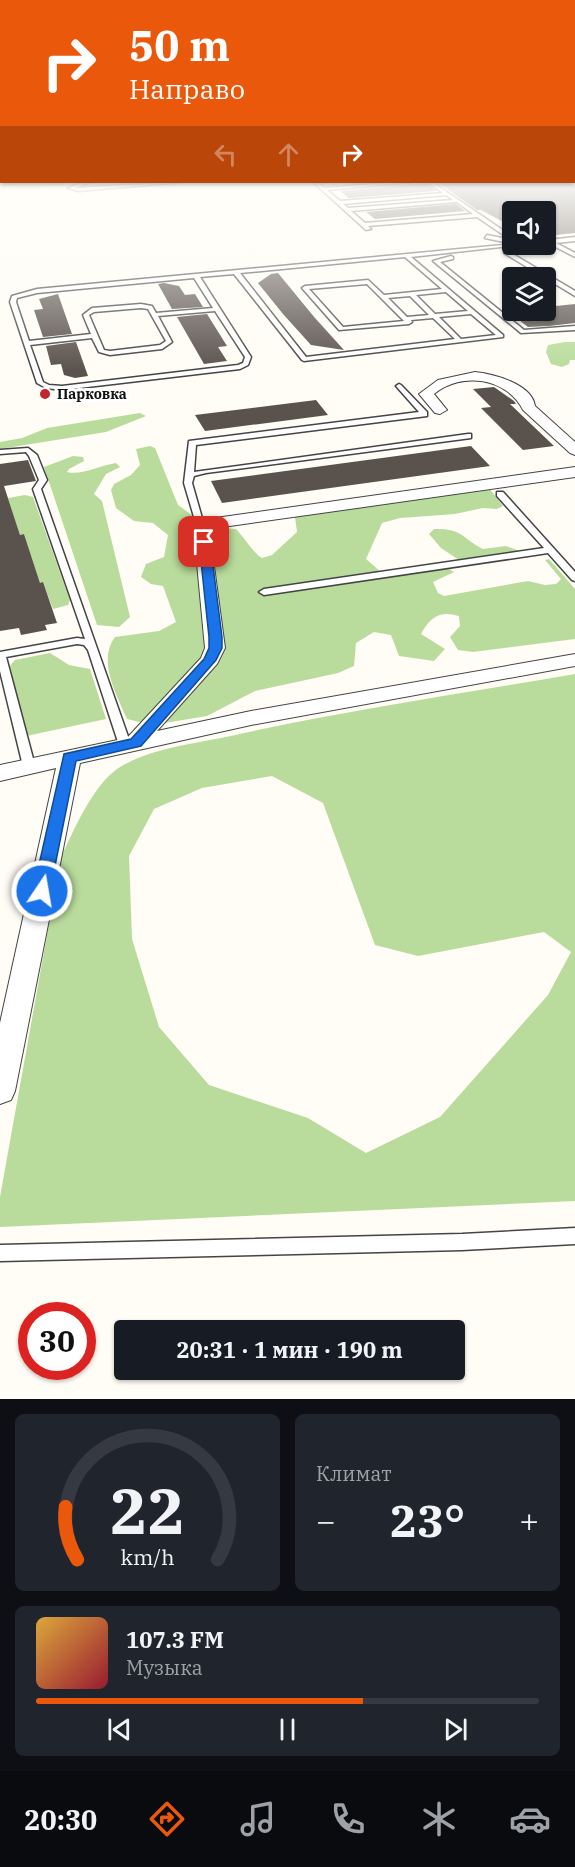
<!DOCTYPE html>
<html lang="ru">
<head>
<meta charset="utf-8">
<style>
  :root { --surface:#171b24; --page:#20242c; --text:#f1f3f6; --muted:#9ea1a6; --line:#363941; --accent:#ea580c }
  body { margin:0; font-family:"IBM Plex Serif",serif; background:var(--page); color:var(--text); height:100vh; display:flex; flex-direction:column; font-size:22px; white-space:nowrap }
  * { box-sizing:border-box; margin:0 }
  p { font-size:20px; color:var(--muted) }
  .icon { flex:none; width:33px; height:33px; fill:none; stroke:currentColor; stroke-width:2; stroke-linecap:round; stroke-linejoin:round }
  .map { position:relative; height:1399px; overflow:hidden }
  .sheet { display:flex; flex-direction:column; gap:15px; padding:15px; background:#0d0f14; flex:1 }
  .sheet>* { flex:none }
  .guide { position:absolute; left:0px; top:0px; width:576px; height:183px; box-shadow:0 2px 4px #0004; background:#ea580c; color:#fff; overflow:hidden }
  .tools { position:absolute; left:502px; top:201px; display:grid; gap:12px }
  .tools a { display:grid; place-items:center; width:54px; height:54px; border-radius:6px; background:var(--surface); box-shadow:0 2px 4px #0004; font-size:30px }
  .speed { position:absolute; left:18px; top:1302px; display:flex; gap:12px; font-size:30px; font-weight:700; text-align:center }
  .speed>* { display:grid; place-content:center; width:78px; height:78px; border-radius:50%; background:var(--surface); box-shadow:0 2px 4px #0004; line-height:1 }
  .speed .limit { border:9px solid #d22; background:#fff; color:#111 }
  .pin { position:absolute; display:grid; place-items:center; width:51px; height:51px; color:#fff; margin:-26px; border-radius:12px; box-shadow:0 3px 9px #0006 }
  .me { position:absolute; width:66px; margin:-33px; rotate:12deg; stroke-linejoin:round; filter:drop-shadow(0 0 4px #0008) }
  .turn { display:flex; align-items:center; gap:21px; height:126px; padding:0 30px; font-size:27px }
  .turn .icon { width:78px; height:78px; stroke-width:2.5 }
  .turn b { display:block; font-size:42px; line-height:51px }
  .lanes { display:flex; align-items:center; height:57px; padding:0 30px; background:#0003; justify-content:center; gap:30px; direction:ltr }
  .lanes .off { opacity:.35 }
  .big { font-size:45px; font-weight:700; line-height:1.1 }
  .sheet .tile { flex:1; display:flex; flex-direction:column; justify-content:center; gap:9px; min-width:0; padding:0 21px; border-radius:9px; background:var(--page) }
  .sheet .dial { align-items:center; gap:0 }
  .dial svg { height:156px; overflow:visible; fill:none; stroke:var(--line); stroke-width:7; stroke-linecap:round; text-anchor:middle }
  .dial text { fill:var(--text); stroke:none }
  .song { display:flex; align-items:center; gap:18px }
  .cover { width:72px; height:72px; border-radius:9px; background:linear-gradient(135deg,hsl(40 70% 55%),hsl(350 70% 35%)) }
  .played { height:6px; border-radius:3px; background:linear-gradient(90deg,var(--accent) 65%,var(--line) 65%) }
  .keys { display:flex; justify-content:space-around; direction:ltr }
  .heat { display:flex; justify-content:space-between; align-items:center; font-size:33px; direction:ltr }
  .sheet .tiles { flex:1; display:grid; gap:15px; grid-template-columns:1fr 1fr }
  .tile:last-child { grid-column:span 2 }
  .trip { position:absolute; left:114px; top:1320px; width:351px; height:60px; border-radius:6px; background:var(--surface); box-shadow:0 2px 4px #0004; font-weight:700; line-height:60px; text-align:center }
  .tab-bar { display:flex; height:96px; justify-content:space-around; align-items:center; background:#090b0e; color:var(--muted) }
  .tab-bar .icon { width:42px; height:42px }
  .tab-bar .current { color:var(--accent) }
  .tab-bar b { font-size:27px; color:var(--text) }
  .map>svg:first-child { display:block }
</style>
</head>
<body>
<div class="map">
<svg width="575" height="1399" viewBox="0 0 575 1399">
  <rect width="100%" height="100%" fill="#fffdf5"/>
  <path fill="#d5ebbd" d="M0 175 2 182H72L56 186 0 190Z"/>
  <path fill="#b9dc9c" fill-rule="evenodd" d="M565 342H575V360H570L569 364 562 367 551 364 546 352 548 345Z
    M140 413 146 416 106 432 0 449V442L22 438 47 428Z
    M150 446 155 448 178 505 196 518 206 533 221 528 236 529C244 537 254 554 262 558L272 555 297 532 295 517 489 488 503 506 497 509 483 508 455 514 400 518 382 523 366 559 382 573C390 573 399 573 407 571 427 566 434 559 454 572L433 582 438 593 444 596 528 581 545 585 556 584 561 579 545 560 549 559 575 589V639L473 652 458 650 450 637 460 626 459 616C440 610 430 617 421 634L445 649 434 661 399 656 391 635 374 632 356 643 354 666 338 673 255 691 207 716 152 725 127 719C117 695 97 661 115 637L159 631 176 622 163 586 151 584 141 577 146 564 164 557 168 535 153 523 134 521 116 508 111 490 114 484 131 475 140 465 136 449Z
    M73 456 83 457 84 461 69 469 67 472C81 476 101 465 116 463L120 467 106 474 94 494 102 501 130 617 119 627 97 625 44 467Z
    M25 495 33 497 70 600 68 605 53 609 43 583H40L24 534 20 535 8 498Z
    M434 529C463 528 461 538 483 549L506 546 520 551 459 560 441 548 429 534Z
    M50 653 69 665 90 669 106 719 26 736 10 666 15 660Z
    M575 674V1201L0 1227V1197L61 857C74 830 92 787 117 769 147 749 191 744 226 737 341 711 459 694 575 674ZM272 776 323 803 375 945 418 956 544 932 571 952 548 995 440 1117 366 1153 308 1118 209 1085 159 1027 132 939 129 856 154 809 202 788Z"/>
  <path fill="#5a524d" d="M437 182H567L575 186V233L546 236V212H513V227L481 210H477Z
    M426 183 437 191 349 198 340 191Z
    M456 204 465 211 375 219 366 212Z
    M278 273 315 318 344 350 311 345 283 314 258 283 271 274Z
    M164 283 179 286 185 295 195 294 203 307 172 309 158 284Z
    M58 294 72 334 43 337 34 310 43 309 39 299Z
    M575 304V323L549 326 528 327 506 310H546V307Z
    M207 314 227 346 218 347 227 361 204 364 177 317Z
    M76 342 88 376 75 378 64 375 61 364 51 365 46 346Z
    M494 387 514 401 516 404H510L554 446 523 450 481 408 491 407 473 389Z
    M316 400 328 415 205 431 195 415Z
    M471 446 490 466 222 503 211 481Z
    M28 460 36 481 4 486 20 535 24 534 40 583 43 582 57 623 45 625 47 630 21 635 19 628 0 631V464Z"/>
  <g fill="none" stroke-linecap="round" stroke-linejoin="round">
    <defs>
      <path id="service" d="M85 182H90L75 188 182 182 79 191 68 188Z
        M313 182H317L324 188 400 182H413L327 190 340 201 443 193 428 182H432L507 233 502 234 477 217 368 226 371 229 366 230ZM446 195 453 200 348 208 343 204ZM457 202 473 214 365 223 351 211Z
        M487 235 513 240V244L485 238Z
        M575 237V241L556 243 575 253V257L550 244 543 249 517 253 514 251 546 244V242L549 240Z
        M513 244H528L411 257 503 335V337L304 361 302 360 234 274 200 277 251 357 248 365 240 369 62 390 46 388 37 383 10 302 12 296 37 289ZM405 257 442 289 384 295 368 280 305 286 302 288 339 330 409 324 412 322 411 320 433 318 455 339 306 357 240 273ZM194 278 213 308 156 313 152 306 141 304 92 308 83 315 91 334 29 341 16 302 17 298 37 293ZM367 284 404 321 343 327 309 289ZM446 292 468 311 435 314 416 295ZM410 296 429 315 407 317 388 298ZM141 308 148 309 166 341 160 345 110 351 104 350 89 315 94 312ZM215 311 245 357 243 363 238 365 62 386 49 385 43 382 30 345 92 338 99 352 110 355 162 349 172 342 158 316ZM471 314 496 335 461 339 439 317Z
        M506 250 575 291V296L504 253Z
        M451 256 453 257V259L440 262 524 330 575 326V330L521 333 433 261Z
        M399 384 401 385 427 412V416L196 445 194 472 468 434H471V438L206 473 194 476 192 483 204 525 200 528 197 527 184 483 189 441 419 412 396 386Z
        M28 448 37 455 47 480 41 489 131 745 125 749 119 745 88 650 84 645 77 644 6 657 35 766 29 770 23 766 0 671V652L77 638 85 639 33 489 39 480 29 456 26 452 0 454V450Z
        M497 492H503L575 572V581L572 580 548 553 264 595 259 592 264 589 544 548 497 496Z
        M575 1228V1244L462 1250 0 1261V1245L462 1234Z"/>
      <path id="minor" d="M475 372C494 374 532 384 535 406L575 442V455L570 453 523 410C507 378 462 371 434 394L447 410 440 414 435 413 419 394 438 380Z
        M575 467V477L209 529 225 648 217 664 157 731 251 711 575 654V666L251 725 80 763 15 1091 11 1100 0 1104V1023L56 768 0 781V765L127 738 201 658 205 648 195 542 191 525 194 521Z"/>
    </defs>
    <use href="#service" stroke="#444" stroke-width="3"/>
    <use href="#minor" stroke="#444" stroke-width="2"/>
    <use href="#service" fill="#fff" fill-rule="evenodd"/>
    <use href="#minor" fill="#fff" fill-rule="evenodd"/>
  </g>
  <linearGradient id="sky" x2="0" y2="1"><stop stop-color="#95c6ee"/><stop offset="0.47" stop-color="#fffefa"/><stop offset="1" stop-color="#fffefa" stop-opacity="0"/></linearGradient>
  <rect width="575" height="371" fill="url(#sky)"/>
  <path fill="#1a73e8" stroke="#114b97" stroke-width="1.5" d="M204 538 210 542 222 637V648L216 660 141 746 76 761 50 891 48 895H36L33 891 64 754 131 739 204 659 209 648V637L199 542Z"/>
  <circle fill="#c4262e" stroke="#fff" stroke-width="2" cx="45" cy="394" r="6"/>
  <g text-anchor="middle" stroke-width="6" stroke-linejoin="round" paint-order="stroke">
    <g font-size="14" font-weight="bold" fill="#111" stroke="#fff" text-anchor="start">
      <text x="57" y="399">Парковка</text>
    </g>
  </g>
</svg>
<div class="tools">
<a><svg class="icon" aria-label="sound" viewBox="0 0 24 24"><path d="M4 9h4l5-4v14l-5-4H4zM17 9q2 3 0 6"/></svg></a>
<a><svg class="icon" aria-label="layers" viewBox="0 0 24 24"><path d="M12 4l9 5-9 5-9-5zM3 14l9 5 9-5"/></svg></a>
</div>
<div class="speed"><div class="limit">30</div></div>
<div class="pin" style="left:204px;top:542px;background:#d93025"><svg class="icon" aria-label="arrive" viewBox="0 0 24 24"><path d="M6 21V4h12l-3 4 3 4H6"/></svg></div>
<svg class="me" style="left:42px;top:891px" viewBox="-20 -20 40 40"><circle r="17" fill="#1a73e8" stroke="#fff" stroke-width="3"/><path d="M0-11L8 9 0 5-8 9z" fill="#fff"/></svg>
<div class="trip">20:31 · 1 мин · 190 m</div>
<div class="guide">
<div class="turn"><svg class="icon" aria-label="right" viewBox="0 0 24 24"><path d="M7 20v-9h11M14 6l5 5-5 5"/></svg><div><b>50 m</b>Направо</div></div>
<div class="lanes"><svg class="icon off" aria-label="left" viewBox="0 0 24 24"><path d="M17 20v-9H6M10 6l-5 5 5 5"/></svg><svg class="icon off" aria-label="ahead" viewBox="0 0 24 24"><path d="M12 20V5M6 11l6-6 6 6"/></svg><svg class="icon" aria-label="right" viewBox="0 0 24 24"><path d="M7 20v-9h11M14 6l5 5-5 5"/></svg></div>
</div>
</div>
<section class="sheet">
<div class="tiles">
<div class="tile dial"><svg viewBox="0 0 100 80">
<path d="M14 69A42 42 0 1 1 86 69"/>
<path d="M14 69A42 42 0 0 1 8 42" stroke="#ea580c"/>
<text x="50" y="56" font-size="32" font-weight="700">22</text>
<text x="50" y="72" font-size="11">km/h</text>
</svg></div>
<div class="tile"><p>Климат</p>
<div class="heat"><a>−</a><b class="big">23°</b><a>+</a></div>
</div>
<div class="tile">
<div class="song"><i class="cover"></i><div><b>107.3 FM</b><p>Музыка</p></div></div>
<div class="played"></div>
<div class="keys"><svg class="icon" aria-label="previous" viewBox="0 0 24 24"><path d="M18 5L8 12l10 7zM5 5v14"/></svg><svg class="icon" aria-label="pause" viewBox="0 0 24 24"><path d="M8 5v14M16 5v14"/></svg><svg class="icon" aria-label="next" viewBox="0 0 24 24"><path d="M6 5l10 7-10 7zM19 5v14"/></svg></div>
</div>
</div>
</section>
<nav class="tab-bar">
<b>20:30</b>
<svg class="icon current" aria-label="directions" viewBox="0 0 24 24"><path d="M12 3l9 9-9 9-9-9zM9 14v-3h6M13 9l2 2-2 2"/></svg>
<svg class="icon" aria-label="music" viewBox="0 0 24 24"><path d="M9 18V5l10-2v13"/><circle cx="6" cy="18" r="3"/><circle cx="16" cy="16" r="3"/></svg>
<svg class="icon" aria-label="phone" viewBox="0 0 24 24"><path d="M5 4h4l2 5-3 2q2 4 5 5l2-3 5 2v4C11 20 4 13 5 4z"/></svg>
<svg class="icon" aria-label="climate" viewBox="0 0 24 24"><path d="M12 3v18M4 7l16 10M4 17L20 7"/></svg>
<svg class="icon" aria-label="car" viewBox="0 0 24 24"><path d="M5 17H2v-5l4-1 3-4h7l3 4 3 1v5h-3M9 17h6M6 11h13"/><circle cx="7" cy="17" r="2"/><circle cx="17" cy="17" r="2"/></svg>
</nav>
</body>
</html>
